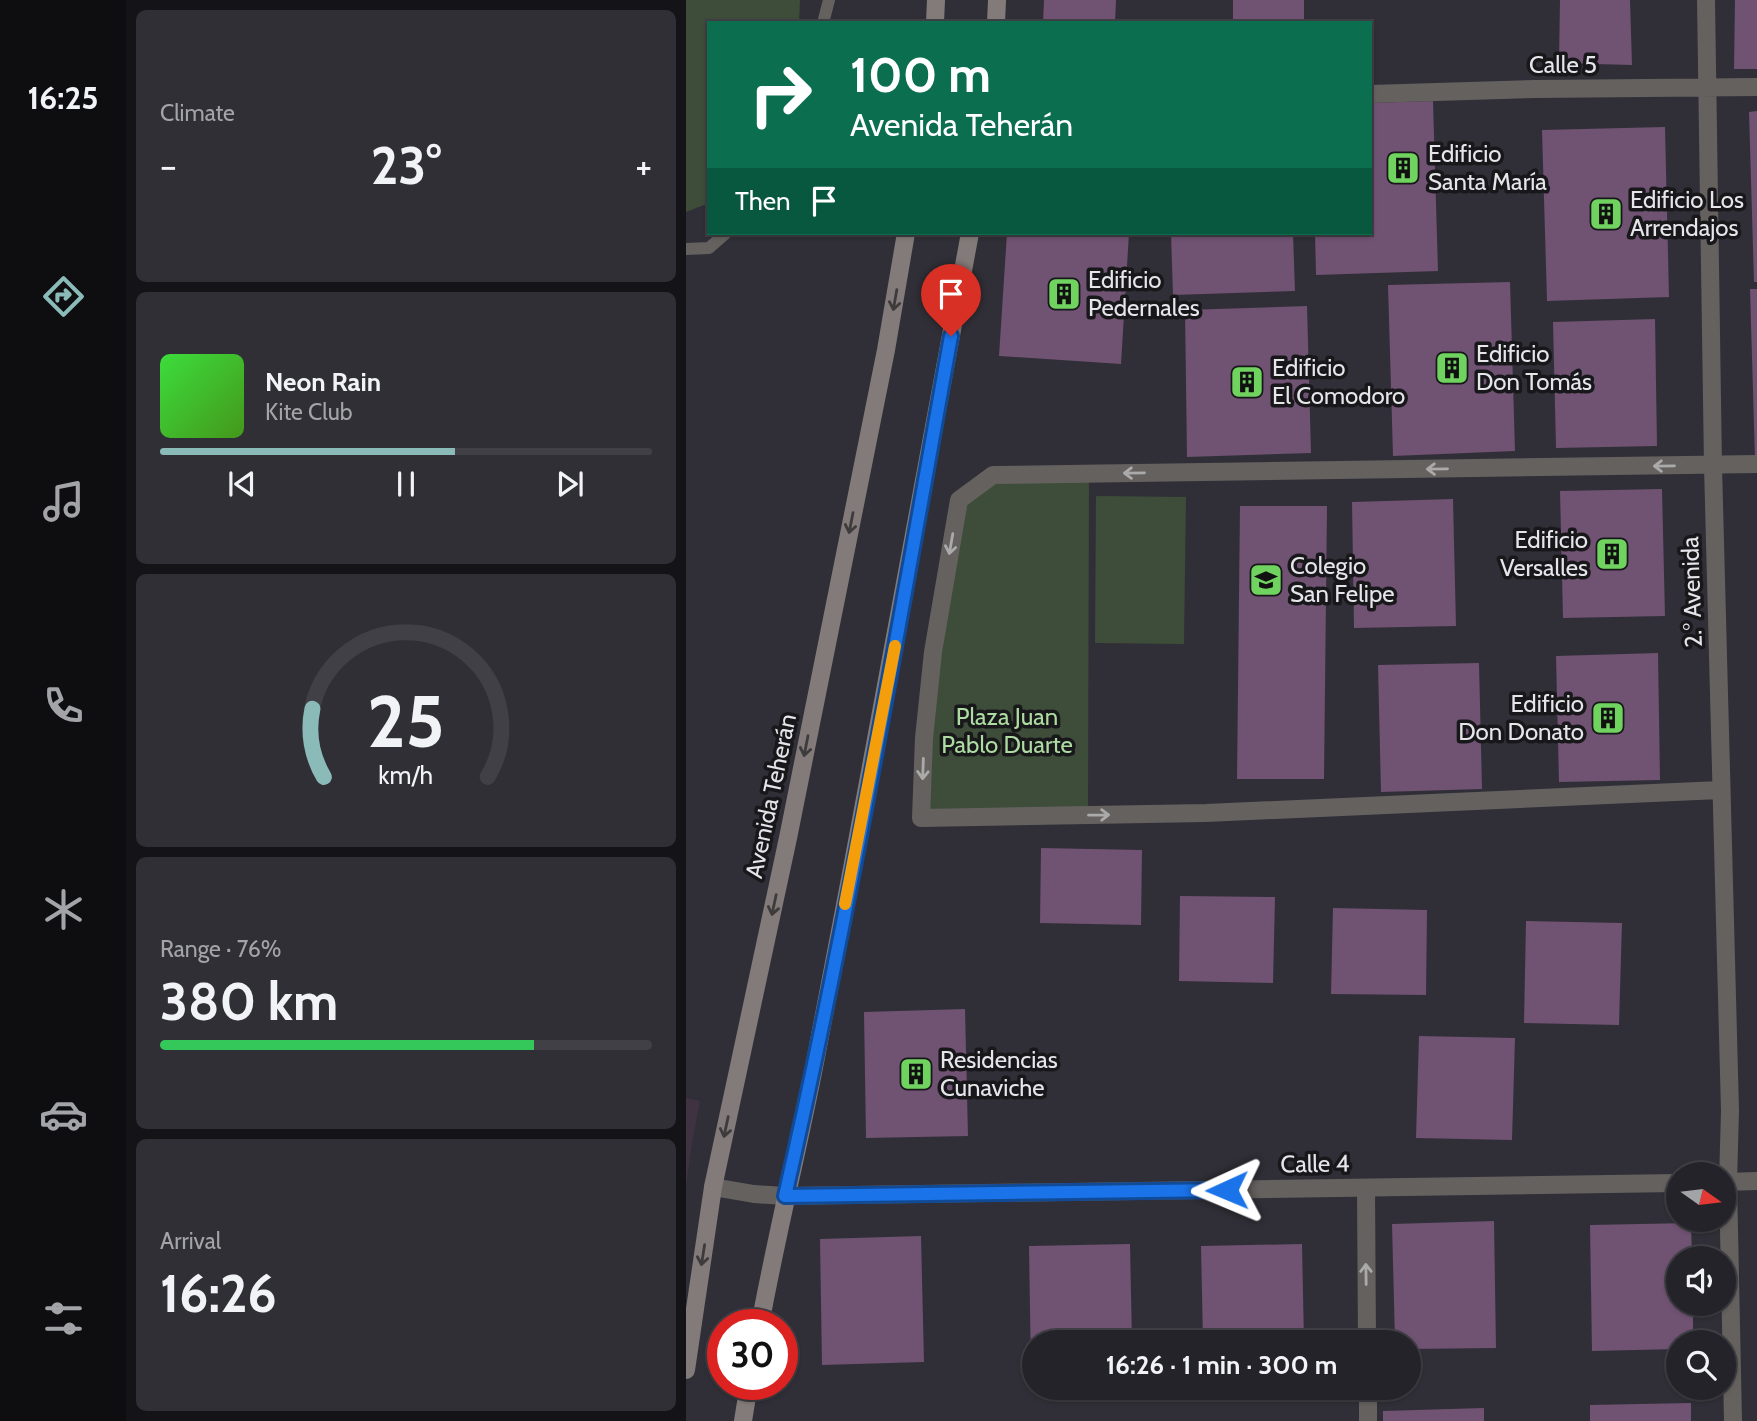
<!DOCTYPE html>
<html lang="en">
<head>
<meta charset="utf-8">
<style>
  :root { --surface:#242329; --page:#302f35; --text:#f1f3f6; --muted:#a3a4a8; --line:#414046; --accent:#8bbbb9 }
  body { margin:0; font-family:Cabin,sans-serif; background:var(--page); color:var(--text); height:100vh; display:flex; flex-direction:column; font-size:26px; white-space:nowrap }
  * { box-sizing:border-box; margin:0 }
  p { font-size:23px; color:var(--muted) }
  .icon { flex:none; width:38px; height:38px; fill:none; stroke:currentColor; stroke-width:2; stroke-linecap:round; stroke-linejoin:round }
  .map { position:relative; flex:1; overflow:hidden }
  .details { display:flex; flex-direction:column; gap:10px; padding:10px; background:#141317; width:560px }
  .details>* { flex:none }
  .top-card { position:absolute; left:21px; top:21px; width:665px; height:214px; border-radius:0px; box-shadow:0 2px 5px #0004,0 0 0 2px var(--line); background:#0b6e4f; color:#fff; overflow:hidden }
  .needle { width:46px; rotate:104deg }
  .tools { position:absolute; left:980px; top:1162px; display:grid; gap:14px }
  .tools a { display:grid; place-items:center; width:70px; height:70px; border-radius:50%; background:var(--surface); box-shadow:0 2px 5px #0004,0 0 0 2px var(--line); font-size:35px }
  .speed { position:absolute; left:21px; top:1309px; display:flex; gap:14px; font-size:35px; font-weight:700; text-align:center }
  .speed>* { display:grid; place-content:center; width:91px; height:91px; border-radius:50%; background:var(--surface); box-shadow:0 2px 5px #0004,0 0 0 2px var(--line); line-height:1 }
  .speed .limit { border:10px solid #d22; background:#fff; color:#111 }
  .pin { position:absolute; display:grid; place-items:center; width:60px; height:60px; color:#fff; margin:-72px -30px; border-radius:50% 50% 50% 0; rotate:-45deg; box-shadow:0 0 7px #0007 }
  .pin .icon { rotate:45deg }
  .me { position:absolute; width:77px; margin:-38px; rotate:269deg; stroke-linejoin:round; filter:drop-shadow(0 0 5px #0008) }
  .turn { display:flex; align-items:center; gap:24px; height:147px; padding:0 28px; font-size:32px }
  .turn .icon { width:91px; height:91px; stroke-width:2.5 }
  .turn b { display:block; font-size:49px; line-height:60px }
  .then { display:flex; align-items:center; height:66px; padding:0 28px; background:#0003; gap:14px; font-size:26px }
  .big { font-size:52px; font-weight:700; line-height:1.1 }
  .details .tile { flex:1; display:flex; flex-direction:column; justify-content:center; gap:10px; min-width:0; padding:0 24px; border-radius:10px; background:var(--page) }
  .details .dial { align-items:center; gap:0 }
  .dial svg { height:182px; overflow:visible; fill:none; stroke:var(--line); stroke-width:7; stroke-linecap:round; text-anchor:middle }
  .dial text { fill:var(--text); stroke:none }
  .song { display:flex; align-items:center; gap:21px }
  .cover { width:84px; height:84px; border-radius:10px; background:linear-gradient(135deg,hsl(120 70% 55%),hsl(100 70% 35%)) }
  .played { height:7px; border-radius:4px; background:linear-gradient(90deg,var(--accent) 60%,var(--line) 60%) }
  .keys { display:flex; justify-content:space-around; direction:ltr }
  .heat { display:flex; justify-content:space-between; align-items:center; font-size:38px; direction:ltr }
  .charge { height:10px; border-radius:5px; background:linear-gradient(90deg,#34c759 76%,var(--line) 0) }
  .trip { position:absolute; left:336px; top:1330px; width:399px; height:70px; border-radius:35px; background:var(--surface); box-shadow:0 2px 5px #0004,0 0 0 2px var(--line); font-weight:700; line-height:70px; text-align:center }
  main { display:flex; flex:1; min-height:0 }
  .tab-bar { display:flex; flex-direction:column; width:126px; justify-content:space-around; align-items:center; background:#0e0e10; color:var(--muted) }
  .tab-bar .icon { width:49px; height:49px }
  .tab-bar .selected { color:var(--accent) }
  .tab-bar b { font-size:32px; color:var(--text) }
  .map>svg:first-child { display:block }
</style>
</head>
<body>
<main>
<nav class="tab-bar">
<b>16:25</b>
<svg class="icon selected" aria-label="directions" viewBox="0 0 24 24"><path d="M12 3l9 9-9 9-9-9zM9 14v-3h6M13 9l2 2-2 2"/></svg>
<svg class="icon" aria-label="music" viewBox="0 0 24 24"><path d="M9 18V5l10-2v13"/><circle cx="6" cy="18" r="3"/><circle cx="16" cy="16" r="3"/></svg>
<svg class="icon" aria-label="phone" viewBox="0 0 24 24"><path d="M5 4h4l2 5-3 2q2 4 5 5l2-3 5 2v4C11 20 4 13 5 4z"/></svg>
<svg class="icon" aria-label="climate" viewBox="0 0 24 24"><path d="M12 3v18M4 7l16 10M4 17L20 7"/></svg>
<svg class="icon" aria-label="car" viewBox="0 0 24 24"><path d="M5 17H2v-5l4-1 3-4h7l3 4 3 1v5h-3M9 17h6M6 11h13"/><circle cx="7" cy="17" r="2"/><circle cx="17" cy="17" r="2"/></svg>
<svg class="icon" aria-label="filters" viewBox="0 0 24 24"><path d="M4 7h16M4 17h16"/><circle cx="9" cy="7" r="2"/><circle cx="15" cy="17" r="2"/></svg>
</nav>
<section class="details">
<div class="tile"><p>Climate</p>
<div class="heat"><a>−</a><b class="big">23°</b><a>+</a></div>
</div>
<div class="tile">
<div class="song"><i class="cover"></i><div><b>Neon Rain</b><p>Kite Club</p></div></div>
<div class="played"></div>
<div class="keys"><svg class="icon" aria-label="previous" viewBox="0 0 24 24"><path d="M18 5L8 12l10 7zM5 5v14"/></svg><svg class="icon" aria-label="pause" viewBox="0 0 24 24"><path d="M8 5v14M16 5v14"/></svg><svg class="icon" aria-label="next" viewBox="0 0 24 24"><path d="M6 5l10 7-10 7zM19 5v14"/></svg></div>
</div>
<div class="tile dial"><svg viewBox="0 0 100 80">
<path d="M14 69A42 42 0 1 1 86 69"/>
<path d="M14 69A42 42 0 0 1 9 39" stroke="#8bbbb9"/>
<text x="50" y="56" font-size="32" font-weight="700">25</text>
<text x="50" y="72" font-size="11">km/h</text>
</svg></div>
<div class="tile"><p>Range · 76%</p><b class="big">380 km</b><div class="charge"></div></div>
<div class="tile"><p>Arrival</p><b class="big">16:26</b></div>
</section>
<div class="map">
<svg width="1071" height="1421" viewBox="0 0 1071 1421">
  <rect width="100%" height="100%" fill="#302f37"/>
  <path fill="#403341" d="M0 1098 14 1101 5 1148 0 1187Z"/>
  <path fill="#3d4d39" d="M0 0H114L113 23H23V203L0 212Z
    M403 474 402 813 235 818 273 500 307 475Z
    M410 496 500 497 498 644 409 643Z"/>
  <path fill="#705272" d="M358 0H430L429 23H357Z
    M547 0H618V23H547Z
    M874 0H944L946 65 873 63Z
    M1049 0H1071V69H1048Z
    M747 101 752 271 630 275 629 233H684V103Z
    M1071 111V282H1068L1063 112Z
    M979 127 983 297 861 301 856 130Z
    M321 233H443L435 364 313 356Z
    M485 233H607L609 291 487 295Z
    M824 282 829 451 707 456 702 285Z
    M1064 289H1071V459L1069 460Z
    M621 306 625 453 501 457 499 310Z
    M969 319 971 446 870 448 867 322Z
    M976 489 979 616 877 618 874 491Z
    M767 499 770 626 668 628 666 502Z
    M554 506H641L638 779H551Z
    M972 653 974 780 873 782 870 656Z
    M793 663 796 789 695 792 692 665Z
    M355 848 456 850 455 925 354 923Z
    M494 896 589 897 587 983 493 981Z
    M647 908 741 910 740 995 645 994Z
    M840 921 936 923 933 1025 838 1023Z
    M279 1009 282 1136 180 1138 178 1012Z
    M733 1036 829 1038 826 1140 730 1138Z
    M808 1221 810 1348 723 1349V1342H709L706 1224Z
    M1005 1223 1006 1258H992V1304H1007V1342H992V1349L906 1351 904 1225Z
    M235 1236 238 1362 136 1365 134 1239Z
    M444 1244 446 1342H348V1373H345L343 1246Z
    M616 1244 618 1342H517L515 1246Z
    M1005 1403V1421H904V1405Z
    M798 1408V1421H697V1411Z"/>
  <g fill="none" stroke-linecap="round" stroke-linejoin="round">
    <path stroke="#65615f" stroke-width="12" d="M137 23 143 0
      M0 249 23 248 40 233"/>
    <path stroke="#65615f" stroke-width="18" d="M1020 0 1027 466 1044 1111 1042 1182 1047 1421
      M684 94 849 89 1071 87
      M1034 790 520 813 235 818 238 738 247 652 273 500 307 475 1071 464
      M1038 1182 1071 1181
      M27 1187 68 1194 99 1196 992 1183
      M680 1188 681 1342
      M682 1388V1421"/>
    <path stroke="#837b79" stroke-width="18" d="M249 23 250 0
      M310 23 311 0
      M74 1325C90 1237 112 1150 129 1062 182 786 234 510 284 233
      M0 1370 27 1187 102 838 200 350 220 233
      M57 1421 63 1384"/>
  </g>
  <defs><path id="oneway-shaft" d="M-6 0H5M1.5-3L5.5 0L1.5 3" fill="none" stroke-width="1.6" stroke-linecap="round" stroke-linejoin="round" transform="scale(1.75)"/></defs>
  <g stroke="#3d3b3c">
    <use href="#oneway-shaft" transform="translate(209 300) rotate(100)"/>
    <use href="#oneway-shaft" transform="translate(165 523) rotate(101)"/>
    <use href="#oneway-shaft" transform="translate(120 746) rotate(101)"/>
    <use href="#oneway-shaft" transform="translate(88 905) rotate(102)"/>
    <use href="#oneway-shaft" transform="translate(40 1127) rotate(102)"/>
    <use href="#oneway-shaft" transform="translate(17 1255) rotate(99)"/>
  </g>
  <g stroke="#abaaab">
    <use href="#oneway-shaft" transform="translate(978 466) rotate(179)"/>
    <use href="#oneway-shaft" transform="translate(751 469) rotate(179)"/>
    <use href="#oneway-shaft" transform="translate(448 473) rotate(179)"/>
    <use href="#oneway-shaft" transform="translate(265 544) rotate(100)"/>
    <use href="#oneway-shaft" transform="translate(237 769) rotate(92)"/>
    <use href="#oneway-shaft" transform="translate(413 815) rotate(-1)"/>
    <use href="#oneway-shaft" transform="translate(680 1274) rotate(-91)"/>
  </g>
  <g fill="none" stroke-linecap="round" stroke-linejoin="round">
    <defs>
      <path id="route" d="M265 336C213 623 164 912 99 1196L541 1190"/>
    </defs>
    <use href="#route" stroke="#114b97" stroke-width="18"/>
    <use href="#route" stroke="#1a73e8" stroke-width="12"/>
    <path stroke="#f59e0b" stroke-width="12" d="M159 904 209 646"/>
  </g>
  <defs>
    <symbol id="building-square" viewBox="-11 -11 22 22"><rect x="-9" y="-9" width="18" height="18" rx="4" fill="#70d35f" stroke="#18181b"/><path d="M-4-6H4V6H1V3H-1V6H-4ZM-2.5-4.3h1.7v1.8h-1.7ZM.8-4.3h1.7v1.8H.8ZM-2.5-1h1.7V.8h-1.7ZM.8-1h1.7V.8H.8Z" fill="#111"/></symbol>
    <symbol id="school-square" viewBox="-11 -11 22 22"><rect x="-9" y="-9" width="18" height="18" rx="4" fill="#70d35f" stroke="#18181b"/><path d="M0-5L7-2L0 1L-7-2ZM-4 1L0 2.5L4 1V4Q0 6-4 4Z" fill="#111"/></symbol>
  </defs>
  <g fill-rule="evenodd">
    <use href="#building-square" x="698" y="149" width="38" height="38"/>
    <use href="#building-square" x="901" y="195" width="38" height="38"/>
    <use href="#building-square" x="359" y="275" width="38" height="38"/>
    <use href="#building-square" x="747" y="349" width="38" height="38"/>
    <use href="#building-square" x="542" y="363" width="38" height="38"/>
    <use href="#building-square" x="907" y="535" width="38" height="38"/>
    <use href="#school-square" x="561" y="561" width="38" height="38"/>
    <use href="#building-square" x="903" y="699" width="38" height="38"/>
    <use href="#building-square" x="211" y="1055" width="38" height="38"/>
  </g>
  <g text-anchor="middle" stroke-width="7" stroke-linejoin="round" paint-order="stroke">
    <g font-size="24" fill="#e5e5ea" stroke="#18181b">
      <text x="877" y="73">Calle 5</text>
      <text transform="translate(1006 592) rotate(-92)" y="8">2.° Avenida</text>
      <text transform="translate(85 796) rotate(-78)" y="8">Avenida Teherán</text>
      <text transform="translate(629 1164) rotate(-1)" y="8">Calle 4</text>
    </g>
    <g font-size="24" fill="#e5e5ea" stroke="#18181b" text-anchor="start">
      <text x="742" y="162">Edificio<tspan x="742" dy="28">Santa María</tspan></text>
      <text x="944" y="208">Edificio Los<tspan x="944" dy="28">Arrendajos</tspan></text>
      <text x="402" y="288">Edificio<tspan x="402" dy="28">Pedernales</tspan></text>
      <text x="790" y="362">Edificio<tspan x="790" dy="28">Don Tomás</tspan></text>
      <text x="586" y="376">Edificio<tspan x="586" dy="28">El Comodoro</tspan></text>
      <text x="902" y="548" text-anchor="end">Edificio<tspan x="902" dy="28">Versalles</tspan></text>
      <text x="604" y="574">Colegio<tspan x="604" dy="28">San Felipe</tspan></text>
      <text x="898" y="712" text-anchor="end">Edificio<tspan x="898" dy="28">Don Donato</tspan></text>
      <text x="254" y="1068">Residencias<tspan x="254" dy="28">Cunaviche</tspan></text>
    </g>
    <g font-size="24" fill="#addba1" stroke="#18181b">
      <text x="321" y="725">Plaza Juan<tspan x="321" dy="28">Pablo Duarte</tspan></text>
    </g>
  </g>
</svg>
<div class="tools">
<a><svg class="needle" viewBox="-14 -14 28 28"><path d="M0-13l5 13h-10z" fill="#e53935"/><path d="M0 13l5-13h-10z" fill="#a3a4a8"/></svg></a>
<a><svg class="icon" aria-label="sound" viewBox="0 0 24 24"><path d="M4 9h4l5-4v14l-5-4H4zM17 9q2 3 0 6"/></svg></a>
<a><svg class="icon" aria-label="search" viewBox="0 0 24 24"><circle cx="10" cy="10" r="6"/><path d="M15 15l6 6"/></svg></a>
</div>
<div class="speed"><div class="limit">30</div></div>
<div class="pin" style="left:265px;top:336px;background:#d93025"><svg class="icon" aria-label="arrive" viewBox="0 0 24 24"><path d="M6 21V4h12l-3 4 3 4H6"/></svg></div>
<svg class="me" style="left:541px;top:1190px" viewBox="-20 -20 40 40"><path d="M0-17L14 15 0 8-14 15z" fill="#1a73e8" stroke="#fff" stroke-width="4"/></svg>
<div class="trip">16:26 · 1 min · 300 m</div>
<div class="top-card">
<div class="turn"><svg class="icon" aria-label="right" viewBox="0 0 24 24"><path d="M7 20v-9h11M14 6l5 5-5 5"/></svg><div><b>100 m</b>Avenida Teherán</div></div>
<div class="then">Then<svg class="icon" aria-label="arrive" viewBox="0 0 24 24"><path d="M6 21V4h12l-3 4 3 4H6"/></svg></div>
</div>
</div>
</main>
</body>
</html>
